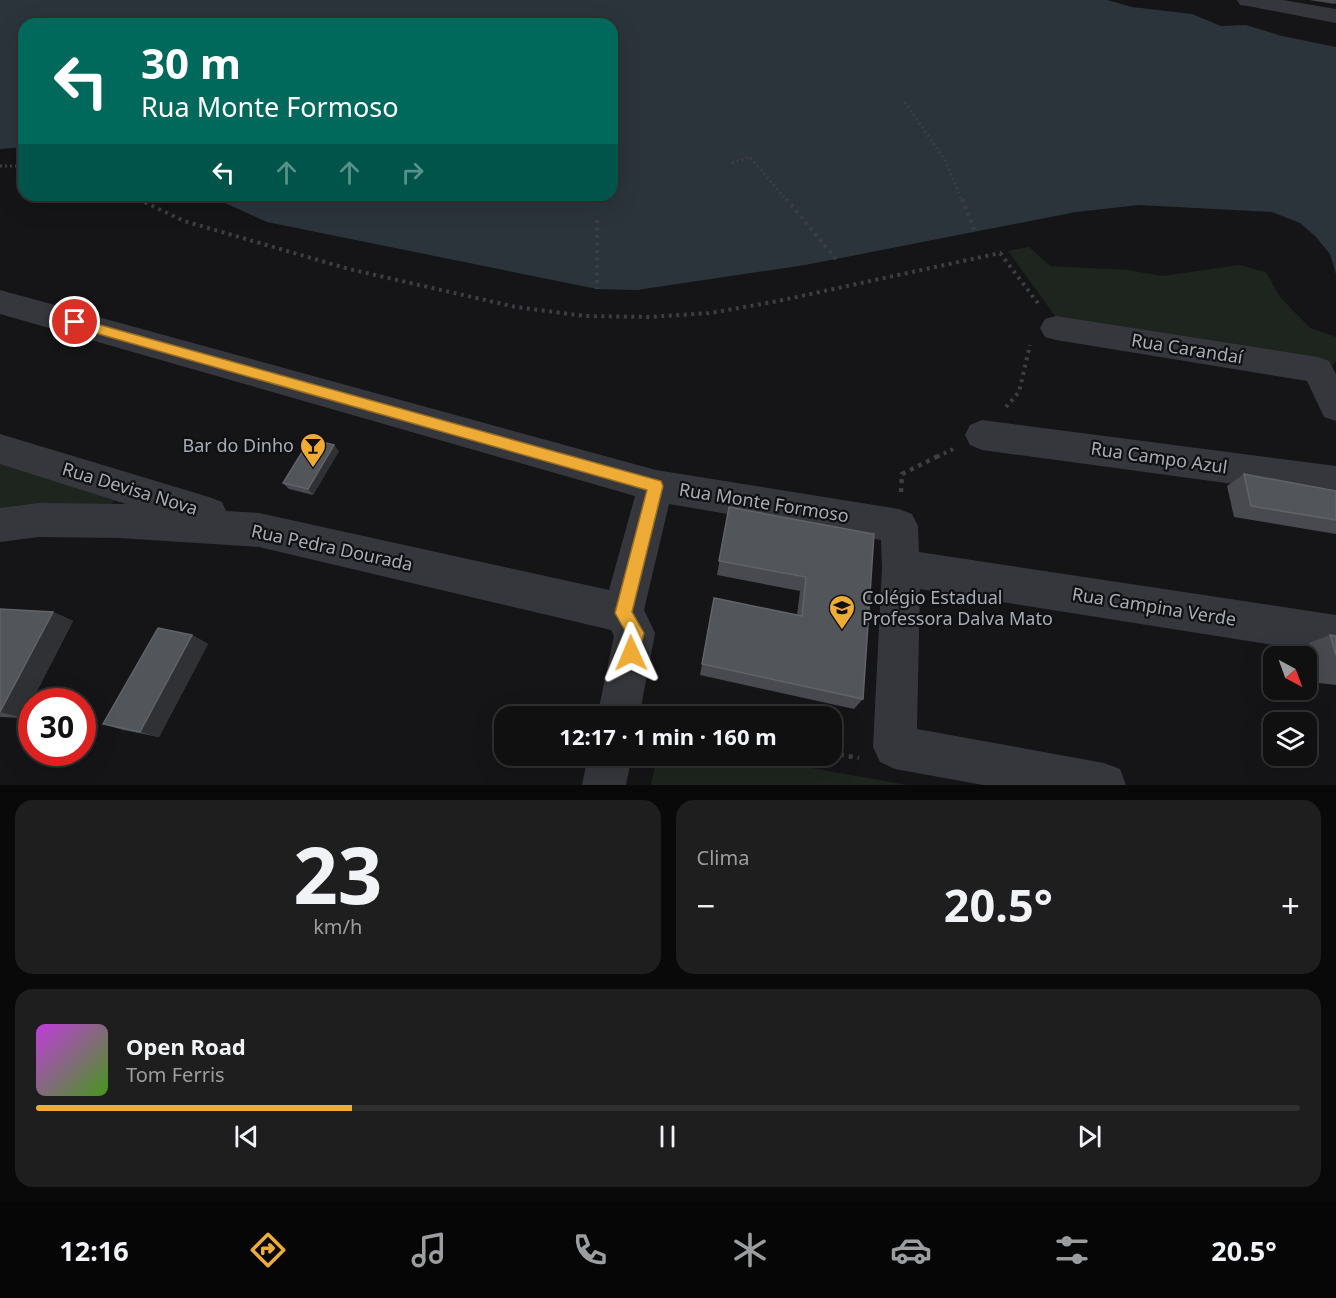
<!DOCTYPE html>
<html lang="pt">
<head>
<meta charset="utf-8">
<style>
  :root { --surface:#101011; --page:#1e1e1f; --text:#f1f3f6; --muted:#9c9d9f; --line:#303031; --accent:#eeab36 }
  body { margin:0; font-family:"Noto Sans",sans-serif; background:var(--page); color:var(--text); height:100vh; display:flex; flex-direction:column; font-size:22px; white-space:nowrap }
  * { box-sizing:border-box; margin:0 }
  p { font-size:20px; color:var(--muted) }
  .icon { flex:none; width:33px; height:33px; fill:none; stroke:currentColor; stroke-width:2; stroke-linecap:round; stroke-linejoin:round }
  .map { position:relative; height:785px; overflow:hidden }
  .drawer { display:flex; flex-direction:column; gap:15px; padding:15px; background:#090909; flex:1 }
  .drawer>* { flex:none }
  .guide { position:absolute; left:18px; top:18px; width:600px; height:183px; border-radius:18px; box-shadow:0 6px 24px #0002,0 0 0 2px var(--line); background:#00695c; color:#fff; overflow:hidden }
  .needle { width:39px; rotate:139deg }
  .buttons { position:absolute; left:1263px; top:646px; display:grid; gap:12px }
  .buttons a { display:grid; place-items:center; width:54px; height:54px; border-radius:12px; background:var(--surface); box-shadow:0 6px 24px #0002,0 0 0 2px var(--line); font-size:30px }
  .speed { position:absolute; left:18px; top:688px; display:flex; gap:12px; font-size:30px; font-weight:700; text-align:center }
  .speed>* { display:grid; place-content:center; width:78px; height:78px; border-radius:50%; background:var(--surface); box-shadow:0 6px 24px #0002,0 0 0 2px var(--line); line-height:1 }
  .speed .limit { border:9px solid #d22; background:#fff; color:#111 }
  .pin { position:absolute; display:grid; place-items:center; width:51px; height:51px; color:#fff; margin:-26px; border:3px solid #fff; border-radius:50%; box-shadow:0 2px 6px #0007 }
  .me { position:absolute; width:66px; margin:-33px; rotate:359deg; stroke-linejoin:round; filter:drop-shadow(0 0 4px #0008) }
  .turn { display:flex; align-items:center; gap:21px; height:126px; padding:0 24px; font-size:27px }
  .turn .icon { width:78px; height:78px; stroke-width:2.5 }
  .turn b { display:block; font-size:42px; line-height:51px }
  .lanes { display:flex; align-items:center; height:57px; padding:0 24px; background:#0003; justify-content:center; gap:30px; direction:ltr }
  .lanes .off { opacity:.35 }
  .big { font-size:45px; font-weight:700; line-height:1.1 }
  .drawer .card { flex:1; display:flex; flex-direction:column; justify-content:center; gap:9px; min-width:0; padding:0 21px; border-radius:18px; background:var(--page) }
  .drawer .dial { align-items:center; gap:0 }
  .dial b { font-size:78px; line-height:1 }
  .song { display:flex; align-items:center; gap:18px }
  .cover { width:72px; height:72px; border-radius:9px; background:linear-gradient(135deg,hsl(290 70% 55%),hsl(100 70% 35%)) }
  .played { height:6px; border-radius:3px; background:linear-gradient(90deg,var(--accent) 25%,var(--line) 25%) }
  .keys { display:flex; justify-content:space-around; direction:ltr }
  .heat { display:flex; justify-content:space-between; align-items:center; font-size:33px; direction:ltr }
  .drawer .tiles { flex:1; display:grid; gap:15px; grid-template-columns:1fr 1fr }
  .card:last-child { grid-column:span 2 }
  .trip { position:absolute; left:494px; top:706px; width:348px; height:60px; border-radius:18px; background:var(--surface); box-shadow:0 6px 24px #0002,0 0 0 2px var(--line); font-weight:700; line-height:60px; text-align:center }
  .dock { display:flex; height:96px; justify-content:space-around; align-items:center; background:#060607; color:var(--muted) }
  .dock .icon { width:42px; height:42px }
  .dock .active { color:var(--accent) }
  .dock b { font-size:27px; color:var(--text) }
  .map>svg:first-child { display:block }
</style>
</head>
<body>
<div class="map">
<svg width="1336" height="785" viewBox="0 0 1336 785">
  <rect width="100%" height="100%" fill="#151517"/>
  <path fill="#1d251e" d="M1029 247 1050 266 1127 270 1163 276 1239 265 1266 272 1280 297 1310 328 1336 337V361L1329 369 1058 320 1008 251Z
    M0 459 116 497 106 514H0Z
    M657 756H745L907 785H651Z"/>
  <path fill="#2c343b" d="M0 0H1107L1132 7 1192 14 1221 26 1246 25 1282 36 1336 47V274L1330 254 1316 237 1300 223 1272 212 1139 205 1076 212 805 265 637 290 597 289 267 222 207 195H612V24H24V147L0 149Z"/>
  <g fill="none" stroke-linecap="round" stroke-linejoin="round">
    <path stroke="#3c3e43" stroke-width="3" stroke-dasharray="2 3" stroke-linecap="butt" d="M905 102 945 160 962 201
      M732 163 750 157 787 201
      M0 166H24
      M129 195 141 201"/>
    <path stroke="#3c3e43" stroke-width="4" stroke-dasharray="3 4.5" stroke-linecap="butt" d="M138 199 184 221 349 269 516 307 585 316 651 317 711 313 778 301 1000 253 1040 306
      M786 199 836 259
      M962 199 975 231
      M597 220V289
      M1006 407 1019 392 1030 345
      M937 457 955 448"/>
    <path stroke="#3c3e43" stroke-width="4.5" stroke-dasharray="4 5" stroke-linecap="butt" d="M901 492 902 474 940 455
      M831 753 859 758"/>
    <path fill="#36373c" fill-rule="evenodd" d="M1237 0H1283L1336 9V23L1248 6 1240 5Z
      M0 290 656 470 899 509 912 514 918 526 919 552 1336 615V655L920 589 917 729 1104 763 1120 769 1126 785H983L895 769 880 762 873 747 882 568 881 540 669 504 644 610 655 633 639 717H597L614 636 611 630 259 547 119 538 39 537 0 542V508L39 503 126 504 0 464V434L209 497 222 502 226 511 259 513 609 590 635 496 0 314Z
      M1056 316 1318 357 1329 361 1336 374V421L1324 417 1307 381 1056 340 1045 337 1040 328 1045 319Z
      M982 420 1336 466V498L982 450 970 445 965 435 970 425Z
      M588 756H632L626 785H582Z"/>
  </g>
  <path fill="#484a4f" d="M1309 0H1336V3L1335 4Z
    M339 451 313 495 289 489 283 483Z
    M1244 474 1336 491V534L1234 517 1227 486Z
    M729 507 874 534 863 699 854 709 700 675 714 598 797 615 800 591 717 575Z
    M0 609 53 612 73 621 23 718 0 717Z
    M192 635 208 644 159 737 123 730 103 724Z
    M1330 635 1336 636V685L1319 683 1309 643Z"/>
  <path fill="#2f3134" d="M334 445 339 451 313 495 308 489Z
    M53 612 73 621 23 718 0 712Z
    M192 635 208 644 159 737 140 732Z"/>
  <path fill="#52555a" stroke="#606369" stroke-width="1.5" d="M310 439 334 445 308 489 283 483Z
    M1244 474 1336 491V520L1251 506Z
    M729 507 874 534 863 699 702 664 714 598 802 616 806 577 719 561Z
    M0 609 53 612 0 712Z
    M158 628 192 635 140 732 103 724Z
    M1330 635 1336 636V655Z"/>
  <path fill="#eeab36" stroke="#9b6f23" stroke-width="1.5" d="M75 318 661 481 663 486 632 612 644 633 637 659 631 662 625 659 623 653 627 634 615 613 647 490 71 326 69 322Z"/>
  <defs>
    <symbol id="bar-pin" viewBox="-11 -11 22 30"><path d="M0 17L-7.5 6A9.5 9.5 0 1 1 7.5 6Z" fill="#eeab36" stroke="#101012"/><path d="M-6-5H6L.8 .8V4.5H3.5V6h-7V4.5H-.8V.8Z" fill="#111"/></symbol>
    <symbol id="school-pin" viewBox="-11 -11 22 30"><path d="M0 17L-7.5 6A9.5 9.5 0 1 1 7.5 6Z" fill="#eeab36" stroke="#101012"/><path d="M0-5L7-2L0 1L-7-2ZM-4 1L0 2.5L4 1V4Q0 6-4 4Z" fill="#111"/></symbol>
  </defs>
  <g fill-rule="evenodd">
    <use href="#bar-pin" x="298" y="431" width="30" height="40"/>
    <use href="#school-pin" x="827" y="593" width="30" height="40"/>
  </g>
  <g text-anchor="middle" stroke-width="4.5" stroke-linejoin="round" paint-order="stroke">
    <g font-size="18" fill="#a7adb7" stroke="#101012">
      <text transform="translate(1187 349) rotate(9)" y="6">Rua Carandaí</text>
      <text transform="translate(1159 458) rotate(8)" y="6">Rua Campo Azul</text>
      <text transform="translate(130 489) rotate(17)" y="6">Rua Devisa Nova</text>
      <text transform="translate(764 503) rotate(9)" y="6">Rua Monte Formoso</text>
      <text transform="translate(332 548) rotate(12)" y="6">Rua Pedra Dourada</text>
      <text transform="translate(1154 607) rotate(9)" y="6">Rua Campina Verde</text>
    </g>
    <g font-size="18" fill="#a7adb7" stroke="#101012" text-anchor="end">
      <text x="294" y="452">Bar do Dinho</text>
      <text x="862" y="604" text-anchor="start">Colégio Estadual<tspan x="862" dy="21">Professora Dalva Mato</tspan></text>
    </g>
  </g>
</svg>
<div class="buttons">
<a><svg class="needle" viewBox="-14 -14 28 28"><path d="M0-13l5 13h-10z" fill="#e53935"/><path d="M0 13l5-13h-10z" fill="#9c9d9f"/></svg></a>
<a><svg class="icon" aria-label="layers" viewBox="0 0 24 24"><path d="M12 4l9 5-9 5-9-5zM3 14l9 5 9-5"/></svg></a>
</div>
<div class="speed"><div class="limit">30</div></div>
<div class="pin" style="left:75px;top:322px;background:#d93025"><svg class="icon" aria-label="arrive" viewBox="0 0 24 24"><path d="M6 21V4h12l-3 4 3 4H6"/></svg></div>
<svg class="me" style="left:631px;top:653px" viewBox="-20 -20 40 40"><path d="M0-17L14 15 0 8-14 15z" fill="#eeab36" stroke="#fff" stroke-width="4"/></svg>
<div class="trip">12:17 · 1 min · 160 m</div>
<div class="guide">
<div class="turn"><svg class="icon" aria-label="left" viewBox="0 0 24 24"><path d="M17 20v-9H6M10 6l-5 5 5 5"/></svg><div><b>30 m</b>Rua Monte Formoso</div></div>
<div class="lanes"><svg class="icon" aria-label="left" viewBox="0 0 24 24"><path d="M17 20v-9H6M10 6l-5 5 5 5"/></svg><svg class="icon off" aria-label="ahead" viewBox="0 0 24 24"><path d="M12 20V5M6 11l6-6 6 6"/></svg><svg class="icon off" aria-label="ahead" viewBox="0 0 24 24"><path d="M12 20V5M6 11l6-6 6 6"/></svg><svg class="icon off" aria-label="right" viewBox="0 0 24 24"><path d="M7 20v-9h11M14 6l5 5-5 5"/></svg></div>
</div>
</div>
<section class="drawer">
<div class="tiles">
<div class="card dial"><b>23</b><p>km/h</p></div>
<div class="card"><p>Clima</p>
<div class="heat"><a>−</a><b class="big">20.5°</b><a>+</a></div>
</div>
<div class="card">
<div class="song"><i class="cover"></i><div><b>Open Road</b><p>Tom Ferris</p></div></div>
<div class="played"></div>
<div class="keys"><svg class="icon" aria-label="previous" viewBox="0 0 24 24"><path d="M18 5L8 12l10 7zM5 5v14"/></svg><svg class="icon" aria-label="pause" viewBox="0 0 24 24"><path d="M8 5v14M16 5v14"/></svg><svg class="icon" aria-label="next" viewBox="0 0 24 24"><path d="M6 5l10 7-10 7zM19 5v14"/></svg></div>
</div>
</div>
</section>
<nav class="dock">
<b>12:16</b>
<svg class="icon active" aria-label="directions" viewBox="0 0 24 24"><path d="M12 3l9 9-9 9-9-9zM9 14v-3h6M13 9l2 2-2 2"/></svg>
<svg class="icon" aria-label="music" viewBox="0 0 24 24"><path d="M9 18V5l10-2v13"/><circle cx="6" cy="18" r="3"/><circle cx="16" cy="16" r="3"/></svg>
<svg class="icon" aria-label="phone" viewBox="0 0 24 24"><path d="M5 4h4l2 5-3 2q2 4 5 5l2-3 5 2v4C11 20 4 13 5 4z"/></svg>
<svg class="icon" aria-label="climate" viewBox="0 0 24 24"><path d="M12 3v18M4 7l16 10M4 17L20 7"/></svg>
<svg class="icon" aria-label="car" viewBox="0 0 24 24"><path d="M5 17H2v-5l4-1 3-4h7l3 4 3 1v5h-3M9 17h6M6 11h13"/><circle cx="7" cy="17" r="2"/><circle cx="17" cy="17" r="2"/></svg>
<svg class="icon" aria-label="filters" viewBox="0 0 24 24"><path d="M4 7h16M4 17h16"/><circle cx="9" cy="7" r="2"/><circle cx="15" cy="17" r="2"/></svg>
<b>20.5°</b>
</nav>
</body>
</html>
